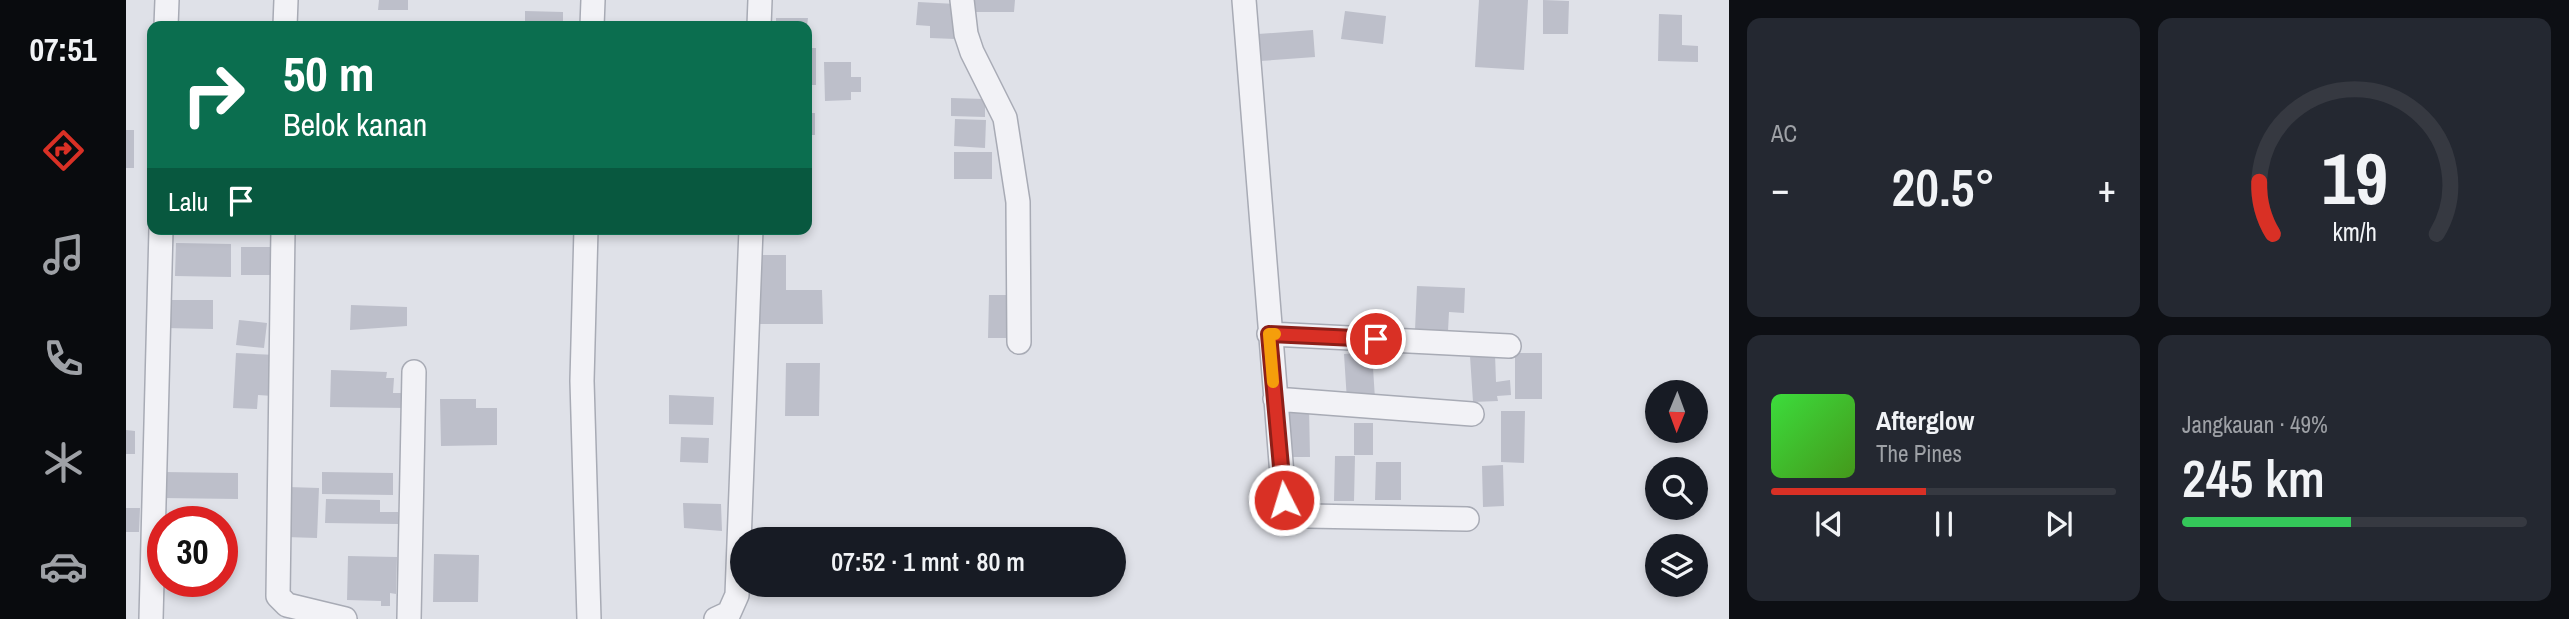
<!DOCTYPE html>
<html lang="id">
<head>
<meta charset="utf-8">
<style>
  :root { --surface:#171b24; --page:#242831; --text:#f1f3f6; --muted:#9ea1a6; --line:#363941; --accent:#d93025 }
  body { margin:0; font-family:"Archivo Narrow",sans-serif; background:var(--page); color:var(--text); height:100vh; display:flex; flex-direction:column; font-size:26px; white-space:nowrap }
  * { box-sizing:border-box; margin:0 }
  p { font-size:23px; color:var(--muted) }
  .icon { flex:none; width:38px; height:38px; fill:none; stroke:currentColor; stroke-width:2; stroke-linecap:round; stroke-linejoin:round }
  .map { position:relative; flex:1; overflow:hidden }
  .drawer { display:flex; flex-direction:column; gap:18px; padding:18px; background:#0d0f14; width:840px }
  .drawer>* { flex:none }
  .top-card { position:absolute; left:21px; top:21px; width:665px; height:214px; border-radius:14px; box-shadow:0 4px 10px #0003; background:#0b6e4f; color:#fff; overflow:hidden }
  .needle { width:46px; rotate:181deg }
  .fabs { position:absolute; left:1519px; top:380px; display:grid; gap:14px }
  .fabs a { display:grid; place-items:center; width:63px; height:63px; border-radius:50%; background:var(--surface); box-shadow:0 4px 10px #0003; font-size:35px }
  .speed { position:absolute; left:21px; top:506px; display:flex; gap:14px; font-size:35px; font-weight:700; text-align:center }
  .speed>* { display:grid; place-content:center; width:91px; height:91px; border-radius:50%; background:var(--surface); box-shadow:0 4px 10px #0003; line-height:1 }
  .speed .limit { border:10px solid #d22; background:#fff; color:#111 }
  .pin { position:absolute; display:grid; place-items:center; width:60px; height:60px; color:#fff; margin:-30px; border:4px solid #fff; border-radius:50%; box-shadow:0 2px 7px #0007 }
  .me { position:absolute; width:77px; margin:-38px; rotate:355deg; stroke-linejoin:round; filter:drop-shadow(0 0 5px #0008) }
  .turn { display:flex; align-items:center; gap:24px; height:147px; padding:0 21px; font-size:32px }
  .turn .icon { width:91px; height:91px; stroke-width:2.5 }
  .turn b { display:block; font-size:49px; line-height:60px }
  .then { display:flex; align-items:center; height:66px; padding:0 21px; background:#0003; gap:14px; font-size:26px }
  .big { font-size:52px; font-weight:600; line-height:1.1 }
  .drawer .widget { flex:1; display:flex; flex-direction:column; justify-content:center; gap:10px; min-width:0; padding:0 24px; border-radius:14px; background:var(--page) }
  .drawer .dial { align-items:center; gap:0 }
  .dial svg { height:182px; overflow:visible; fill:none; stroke:var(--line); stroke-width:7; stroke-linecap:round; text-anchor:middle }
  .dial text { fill:var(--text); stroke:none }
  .song { display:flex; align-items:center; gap:21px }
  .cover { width:84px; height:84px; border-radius:10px; background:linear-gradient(135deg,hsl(120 70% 55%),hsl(100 70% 35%)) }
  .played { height:7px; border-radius:4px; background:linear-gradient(90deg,var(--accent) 45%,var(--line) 45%) }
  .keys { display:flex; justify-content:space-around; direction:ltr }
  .heat { display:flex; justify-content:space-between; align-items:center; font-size:38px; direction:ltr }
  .charge { height:10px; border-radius:5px; background:linear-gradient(90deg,#34c759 49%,var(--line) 0) }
  .drawer .tiles { flex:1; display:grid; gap:18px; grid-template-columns:repeat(2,1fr) }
  .trip { position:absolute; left:604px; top:527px; width:396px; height:70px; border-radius:35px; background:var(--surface); box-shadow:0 4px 10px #0003; font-weight:600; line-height:70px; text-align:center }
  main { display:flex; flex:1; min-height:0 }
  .tab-bar { display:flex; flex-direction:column; width:126px; justify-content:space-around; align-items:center; background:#090b0e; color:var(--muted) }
  .tab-bar .icon { width:49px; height:49px }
  .tab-bar .current { color:var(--accent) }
  .tab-bar b { font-size:32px; color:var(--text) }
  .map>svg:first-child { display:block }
</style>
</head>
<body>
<main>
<nav class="tab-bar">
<b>07:51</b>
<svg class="icon current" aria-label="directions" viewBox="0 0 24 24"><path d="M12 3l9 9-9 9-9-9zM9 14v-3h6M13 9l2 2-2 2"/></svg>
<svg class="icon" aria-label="music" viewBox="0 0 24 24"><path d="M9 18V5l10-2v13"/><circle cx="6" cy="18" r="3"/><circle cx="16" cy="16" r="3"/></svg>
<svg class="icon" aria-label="phone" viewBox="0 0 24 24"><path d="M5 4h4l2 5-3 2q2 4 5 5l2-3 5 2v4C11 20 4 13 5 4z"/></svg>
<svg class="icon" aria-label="climate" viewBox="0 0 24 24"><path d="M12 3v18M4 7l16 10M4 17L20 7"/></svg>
<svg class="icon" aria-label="car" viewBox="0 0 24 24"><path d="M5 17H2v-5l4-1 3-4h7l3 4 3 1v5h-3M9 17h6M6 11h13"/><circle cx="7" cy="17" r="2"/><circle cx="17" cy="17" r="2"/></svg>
</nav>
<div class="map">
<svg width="1603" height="619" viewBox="0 0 1603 619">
  <rect width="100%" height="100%" fill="#dfe1e8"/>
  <path fill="#bdbfca" d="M253 0H282V10H252Z
    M843 0H889L888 12H843Z
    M1353 0H1402L1398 70 1349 67Z
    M1417 0 1443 1 1442 34H1417Z
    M792 2 830 4 829 39 804 38V26L790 25Z
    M399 11 437 12V26H399Z
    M1219 11 1260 16 1257 44 1215 39Z
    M1533 14 1556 15V45L1572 46V62L1532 61Z
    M650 18H682L681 26H650Z
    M1187 30 1189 57 1134 61 1132 34Z
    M681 48H690V85H681Z
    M698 62H725V77H735V92H725V100L699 101Z
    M825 98 859 99V117L825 116Z
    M681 113H689V135H681Z
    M829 119 860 120 859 148 828 146Z
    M0 130H8V168H0Z
    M828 152H866V179H828Z
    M50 243 105 244V277L49 276Z
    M115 247H144V275H115Z
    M633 255H660V290H696L697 324H634Z
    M1291 286 1339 288 1338 313 1323 312 1322 331 1289 330Z
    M863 295H885L884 338H862Z
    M40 300H87V329L39 328Z
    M225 305 281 307V326L224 330Z
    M113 320 141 323 138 348 110 345Z
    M1246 352 1249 399 1221 401 1218 354Z
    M110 353 150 355 147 396 132 395 131 409 107 408Z
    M1389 353H1416V399H1389Z
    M1369 354 1370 382 1384 380 1385 395 1371 396 1372 401 1347 402 1344 356Z
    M660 363H694L693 416H659Z
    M205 370 261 372 260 378H268L267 393H281L280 408 204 407Z
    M543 395 588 397 587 425 543 424Z
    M314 399H350V408H371V445L315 446Z
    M1163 407H1183L1184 457H1164Z
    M1375 411H1399L1398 463 1375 462Z
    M1228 423H1247V455H1228Z
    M0 430 9 431V454H0Z
    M555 437 583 438 582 463 554 462Z
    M1209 456H1229L1228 501H1208Z
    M1250 462H1275V500H1249Z
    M1377 465 1378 506 1357 507 1356 466Z
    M37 472 112 473V499L36 498Z
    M196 472 267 473V495L196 494Z
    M162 487 193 488 191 538 160 537Z
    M200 499 254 500V512H272V524L199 523Z
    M557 503 595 504 596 531 558 528Z
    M0 508H14L13 532H0Z
    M633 533H694V539H633Z
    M308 554 353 555 352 602H307Z
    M222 556 271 557 270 594 264 593V606H255V601L221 600Z"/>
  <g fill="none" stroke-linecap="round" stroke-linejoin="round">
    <defs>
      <path id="minor" d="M836 0 840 34 846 52 879 118 892 202 893 342
        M1118 0 1158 500 1162 510 1182 516 1341 519
        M40 26 41 0
        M159 26 160 0
        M466 26 467 0
        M633 26 634 0
        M157 229 152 596 161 605 219 619
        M460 229 456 381 463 619
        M1143 334 1383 346
        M1149 399 1346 414
        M25 619 35 229
        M283 619 288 372
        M590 619 603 613 611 595 625 229"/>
    </defs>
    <use href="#minor" stroke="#a8abb5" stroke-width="26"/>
    <use href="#minor" stroke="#f2f2f6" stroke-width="23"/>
  </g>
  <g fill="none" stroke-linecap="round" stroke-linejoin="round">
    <defs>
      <path id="route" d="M1158 500 1143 334 1250 339"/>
    </defs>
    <use href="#route" stroke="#8d1f18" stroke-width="18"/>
    <use href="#route" stroke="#d93025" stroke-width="12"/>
    <path stroke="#f59e0b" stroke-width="12" d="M1147 382 1143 334H1149"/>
  </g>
</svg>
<div class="fabs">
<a><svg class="needle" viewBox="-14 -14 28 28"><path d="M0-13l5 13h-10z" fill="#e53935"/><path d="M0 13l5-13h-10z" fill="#9ea1a6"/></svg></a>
<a><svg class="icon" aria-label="search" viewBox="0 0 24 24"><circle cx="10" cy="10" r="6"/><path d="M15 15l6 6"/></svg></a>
<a><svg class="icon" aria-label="layers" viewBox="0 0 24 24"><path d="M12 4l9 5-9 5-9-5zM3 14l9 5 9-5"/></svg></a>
</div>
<div class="speed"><div class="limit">30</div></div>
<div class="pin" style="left:1250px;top:339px;background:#d93025"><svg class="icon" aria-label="arrive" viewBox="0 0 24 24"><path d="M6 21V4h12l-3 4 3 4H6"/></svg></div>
<svg class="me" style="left:1158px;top:500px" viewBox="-20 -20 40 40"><circle r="17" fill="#d93025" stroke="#fff" stroke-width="3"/><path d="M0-11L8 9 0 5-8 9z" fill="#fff"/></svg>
<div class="trip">07:52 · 1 mnt · 80 m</div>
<div class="top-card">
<div class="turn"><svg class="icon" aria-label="right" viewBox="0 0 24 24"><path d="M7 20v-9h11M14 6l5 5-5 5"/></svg><div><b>50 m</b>Belok kanan</div></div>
<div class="then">Lalu<svg class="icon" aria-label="arrive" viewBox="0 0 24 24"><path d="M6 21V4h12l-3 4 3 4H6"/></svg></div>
</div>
</div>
<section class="drawer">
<div class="tiles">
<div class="widget"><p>AC</p>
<div class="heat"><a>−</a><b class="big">20.5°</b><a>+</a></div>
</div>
<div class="widget dial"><svg viewBox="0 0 100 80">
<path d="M14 69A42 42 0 1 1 86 69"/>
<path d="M14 69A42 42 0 0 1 8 46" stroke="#d93025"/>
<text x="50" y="56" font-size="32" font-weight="700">19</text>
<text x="50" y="72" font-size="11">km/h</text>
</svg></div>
<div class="widget">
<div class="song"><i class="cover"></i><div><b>Afterglow</b><p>The Pines</p></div></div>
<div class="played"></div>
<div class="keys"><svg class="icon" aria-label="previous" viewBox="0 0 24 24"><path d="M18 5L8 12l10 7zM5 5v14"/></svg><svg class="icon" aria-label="pause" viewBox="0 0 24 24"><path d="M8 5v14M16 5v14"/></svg><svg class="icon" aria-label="next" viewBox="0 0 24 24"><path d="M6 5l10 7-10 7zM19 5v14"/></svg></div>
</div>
<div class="widget"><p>Jangkauan · 49%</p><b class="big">245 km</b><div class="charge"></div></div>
</div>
</section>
</main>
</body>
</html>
